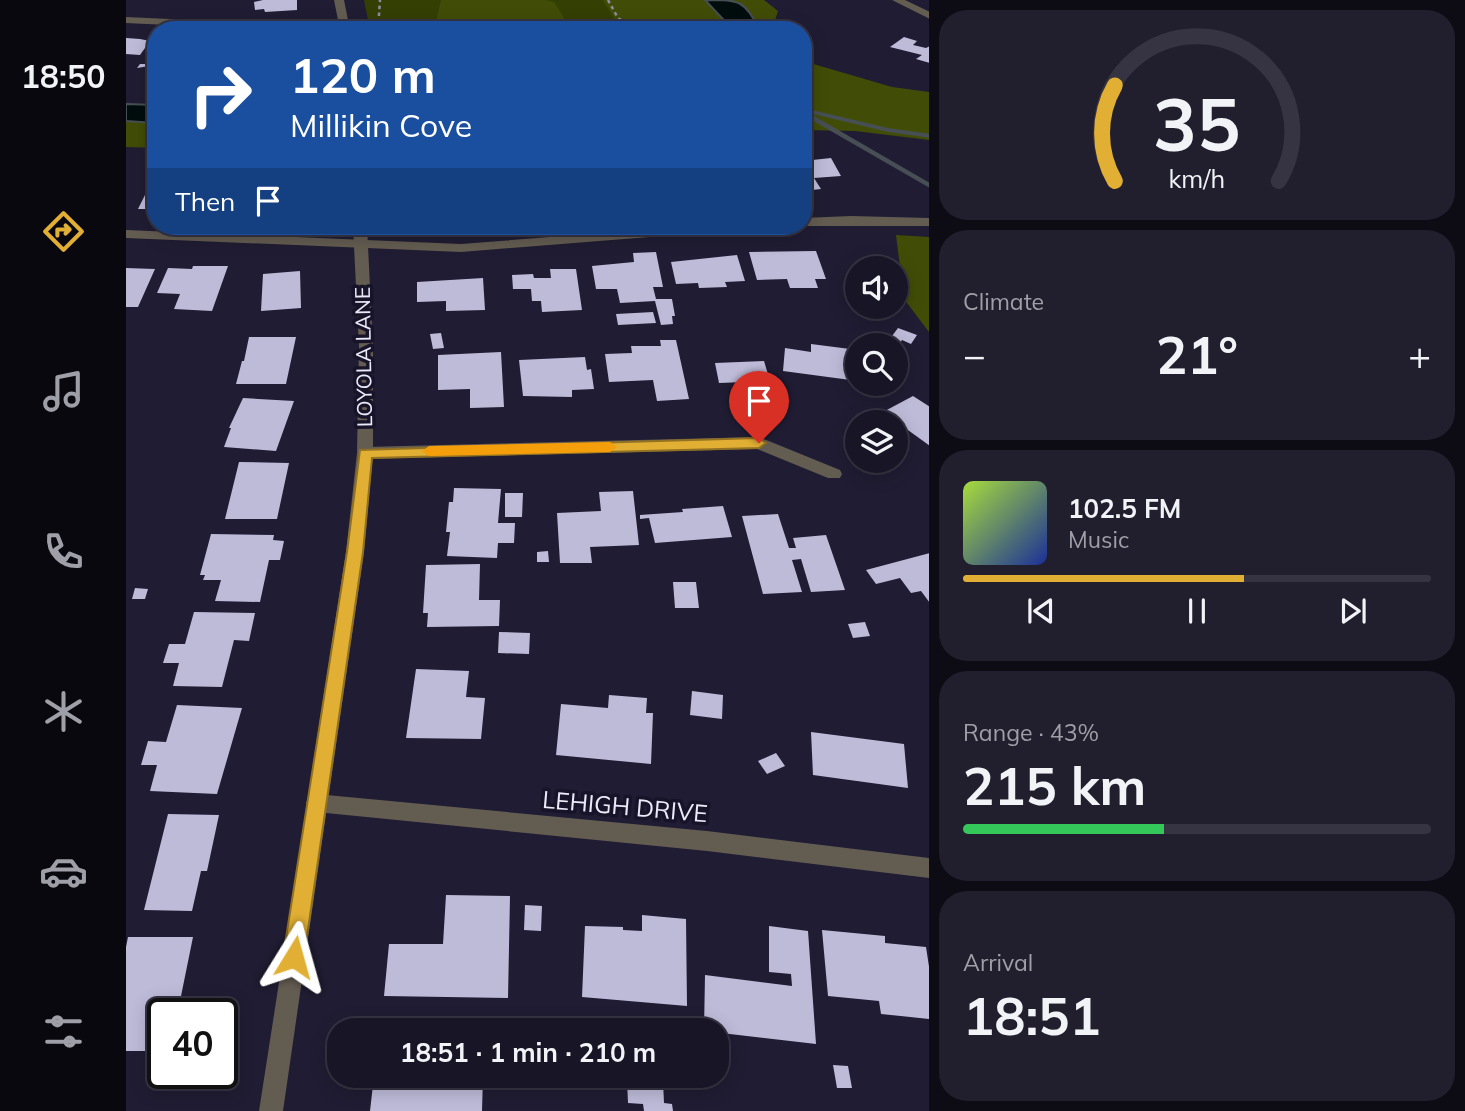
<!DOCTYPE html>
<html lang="en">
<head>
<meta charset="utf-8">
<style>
  :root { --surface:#181526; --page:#211e2e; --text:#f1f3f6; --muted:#9f9fa7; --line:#363443; --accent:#e1af34 }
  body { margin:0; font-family:Mulish,sans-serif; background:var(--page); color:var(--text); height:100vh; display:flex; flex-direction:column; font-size:26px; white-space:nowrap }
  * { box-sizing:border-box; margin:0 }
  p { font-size:23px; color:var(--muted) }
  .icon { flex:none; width:38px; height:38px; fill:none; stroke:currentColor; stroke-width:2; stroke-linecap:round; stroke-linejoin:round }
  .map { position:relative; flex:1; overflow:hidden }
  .panel { display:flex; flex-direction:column; gap:10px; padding:10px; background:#0d0c15; width:536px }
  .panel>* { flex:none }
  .guide { position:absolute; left:21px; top:21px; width:665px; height:214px; border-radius:28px; box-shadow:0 4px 18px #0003,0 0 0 2px var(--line); background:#1a4fa0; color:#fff; overflow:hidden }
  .tools { position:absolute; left:719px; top:256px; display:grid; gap:14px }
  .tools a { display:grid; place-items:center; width:63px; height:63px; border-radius:50%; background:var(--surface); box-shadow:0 4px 18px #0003,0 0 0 2px var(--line); font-size:35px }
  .speed { position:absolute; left:21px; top:998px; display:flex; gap:14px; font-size:35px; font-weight:700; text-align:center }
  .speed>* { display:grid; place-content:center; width:91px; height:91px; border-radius:50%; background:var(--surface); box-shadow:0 4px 18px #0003,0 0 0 2px var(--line); line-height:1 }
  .speed .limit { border:4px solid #111; border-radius:10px; background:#fff; color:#111 }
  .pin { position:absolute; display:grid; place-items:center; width:60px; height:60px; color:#fff; margin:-72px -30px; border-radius:50% 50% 50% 0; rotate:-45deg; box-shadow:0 0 7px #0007 }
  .pin .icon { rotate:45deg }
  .me { position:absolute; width:77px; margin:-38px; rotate:8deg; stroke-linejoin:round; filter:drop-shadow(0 0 5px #0008) }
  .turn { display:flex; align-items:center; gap:24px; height:147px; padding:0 28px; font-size:32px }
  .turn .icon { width:91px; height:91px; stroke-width:2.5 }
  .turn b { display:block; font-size:49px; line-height:60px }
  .then { display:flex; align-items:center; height:66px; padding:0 28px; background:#0003; gap:14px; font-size:26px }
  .big { font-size:52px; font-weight:700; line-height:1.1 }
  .panel .widget { flex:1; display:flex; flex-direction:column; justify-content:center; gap:10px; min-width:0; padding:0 24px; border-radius:28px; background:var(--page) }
  .panel .dial { align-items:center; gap:0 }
  .dial svg { height:182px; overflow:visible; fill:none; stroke:var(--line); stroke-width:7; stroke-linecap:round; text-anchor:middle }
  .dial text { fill:var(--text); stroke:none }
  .song { display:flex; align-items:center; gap:21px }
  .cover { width:84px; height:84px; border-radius:10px; background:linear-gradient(135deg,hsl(80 70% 55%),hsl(230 70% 35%)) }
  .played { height:7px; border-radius:4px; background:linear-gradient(90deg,var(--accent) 60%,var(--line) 60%) }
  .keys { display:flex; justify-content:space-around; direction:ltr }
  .heat { display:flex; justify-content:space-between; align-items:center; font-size:38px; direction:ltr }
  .charge { height:10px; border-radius:5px; background:linear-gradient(90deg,#34c759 43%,var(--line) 0) }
  .trip { position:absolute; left:201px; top:1018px; width:402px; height:70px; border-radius:28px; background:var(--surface); box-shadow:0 4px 18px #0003,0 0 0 2px var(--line); font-weight:700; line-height:70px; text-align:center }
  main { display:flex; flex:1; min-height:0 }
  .tabs { display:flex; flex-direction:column; width:126px; justify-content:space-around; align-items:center; background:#0a080f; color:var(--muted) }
  .tabs .icon { width:49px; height:49px }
  .tabs .on { color:var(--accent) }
  .tabs b { font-size:32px; color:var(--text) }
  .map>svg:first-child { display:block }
</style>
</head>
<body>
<main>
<nav class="tabs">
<b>18:50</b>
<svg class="icon on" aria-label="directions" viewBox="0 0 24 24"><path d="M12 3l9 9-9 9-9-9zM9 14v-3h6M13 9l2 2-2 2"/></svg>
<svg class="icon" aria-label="music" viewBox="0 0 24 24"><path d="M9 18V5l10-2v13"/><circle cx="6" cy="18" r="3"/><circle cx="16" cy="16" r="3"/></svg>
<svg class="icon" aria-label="phone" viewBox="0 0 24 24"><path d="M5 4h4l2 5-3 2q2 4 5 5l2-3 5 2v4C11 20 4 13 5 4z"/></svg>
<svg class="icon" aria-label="climate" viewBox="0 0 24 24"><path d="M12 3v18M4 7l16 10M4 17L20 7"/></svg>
<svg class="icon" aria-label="car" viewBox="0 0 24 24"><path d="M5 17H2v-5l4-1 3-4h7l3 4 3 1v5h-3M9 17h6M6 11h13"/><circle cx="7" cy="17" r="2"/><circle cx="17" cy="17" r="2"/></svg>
<svg class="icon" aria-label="filters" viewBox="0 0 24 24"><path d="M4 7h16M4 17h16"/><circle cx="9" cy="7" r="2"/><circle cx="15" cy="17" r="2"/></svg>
</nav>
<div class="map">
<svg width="804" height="1111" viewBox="0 0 804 1111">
  <rect width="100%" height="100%" fill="#201c33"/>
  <path fill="#343f04" d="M238 0H607L605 30H244Z"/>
  <path fill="#414d07" d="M315 0H419L428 2 443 26 432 30H311L309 26Z
    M477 0H638L652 11 646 30H506L490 21Z
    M677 61 766 87 803 92V140L729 131 677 130Z
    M0 121 30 123V148L0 147Z
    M770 235 803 237V332L778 299Z"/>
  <path fill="#010d0d" stroke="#474f54" stroke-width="2" d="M579 0C616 0 617 0 634 30H595L597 19Z
    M0 104 30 105V123L0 121Z"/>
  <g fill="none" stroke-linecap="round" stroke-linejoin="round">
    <path fill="#474f54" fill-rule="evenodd" d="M682 109 762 128 804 134V138L762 132 683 113 804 183V188L677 115V110Z"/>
  </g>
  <path fill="#bebbd9" d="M137 0H171V10L139 12 138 9 129 10 128 2Z
    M778 37 791 41 787 45 800 48 804 46V63L790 59 796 55 764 47Z
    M0 38 14 39 24 41 14 55 0 54Z
    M30 49V65L11 68 14 64H19Z
    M705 158 715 176 688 178 695 189 677 191V161Z
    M30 173V209H12Z
    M690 251 700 279H689L692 288H664L661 279 631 280 623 252Z
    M530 252 537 287H527L530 299H546L549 316H546L547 324 535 325 529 301 494 303 491 289H470L466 266 508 262 507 253Z
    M611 255 619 281 599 282 601 287 573 288 572 283 550 284 545 262Z
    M67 266H102L86 311 48 309 54 294 31 293 42 268 66 269Z
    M0 268 29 269 12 307H0Z
    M424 269H450L456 310 416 312 415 301H406L405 289H387L386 275 407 274 408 278H425Z
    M174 271 175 308 135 311 137 274Z
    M357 278 359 310 320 311V301L291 302V282Z
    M527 312 530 323 492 325 490 314Z
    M772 328 791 335 785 344 776 340 773 344 763 340Z
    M315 333 318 348 307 349 304 334Z
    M123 337H170L160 384H110L116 361H118Z
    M534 340H550L563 399 531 401 527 380 483 382 479 354 506 353 505 346H535Z
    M685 344 732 350V381L657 371 659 348 685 352Z
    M375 352 378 407 344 408V389L312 390V355Z
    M459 357 461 370 465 369 468 389 446 390V397L397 396 393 360Z
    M638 361 644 381 593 383 589 363Z
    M787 396 804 407V446L757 412Z
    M117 398 168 401 150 451 98 447 105 428H103Z
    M113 462 163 463 151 519H99Z
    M328 488 375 489 372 523H389L388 543H372L371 558 321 556 324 532H320L323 502H327Z
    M507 491 513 545 464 547 466 563H434L431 513 475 511 473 492Z
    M379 493H397L396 517H379Z
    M597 506 606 537 529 543 523 518 514 519V515L557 512 556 509Z
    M652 514 663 548H670L667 538 700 535 719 590 685 592 675 559 666 560 676 592 637 594 616 516Z
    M85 534 148 535 147 540 158 541 154 560H143L134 602 89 601 95 580H77L79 575H74Z
    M422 551 423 562H411V552Z
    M804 553V603L795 591 785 593 774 578 750 584 740 570Z
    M354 564 353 600H374L373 626 301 627 302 613H297L300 565Z
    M547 582H570L573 608H549Z
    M9 588 22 589 19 599H6Z
    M68 612 129 613 123 641 108 640 96 687 47 686 53 663H37L43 644H59Z
    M739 622 744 636 727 638 722 624Z
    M373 632 404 633 403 654 372 653Z
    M290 669 343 671 340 697 359 698 355 739 280 738Z
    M566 691 597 695 596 719 564 715Z
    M483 695 521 698 520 713H527L525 764 430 755 435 704 482 708Z
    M51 705 116 708 91 794 24 791 31 765H15L22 741 40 742Z
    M685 732 778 744 782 788 687 775Z
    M650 753 659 766 641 774 632 761Z
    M42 814 93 815 81 871H75L66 911 18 910Z
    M320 895 384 896 382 998 258 996 263 944H317Z
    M399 905 416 906 415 931 398 930Z
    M516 915 560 919 561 1006 456 997 459 926 497 927V930L516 931Z
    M643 926 682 931 690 1044 578 1031 579 975 666 986 665 974 643 972Z
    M696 930 759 936V943L800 947 804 973V1019L755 1014 753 1001 702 996Z
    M2 937H67L54 1001H39L28 1051H0V947Z
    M259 1017 335 1019V1031H257Z
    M707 1065 722 1066 726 1088H711Z
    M248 1076H357L356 1111H244Z
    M501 1080 537 1081 538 1103 546 1104 547 1111H518L517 1104 502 1103Z"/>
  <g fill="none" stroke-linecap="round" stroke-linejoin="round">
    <path stroke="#8f8c9f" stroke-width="2.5" stroke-dasharray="3.5 3.5" stroke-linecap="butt" d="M482 0 492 18 512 30
      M252 30 254 0"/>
    <path fill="#635c51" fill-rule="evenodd" d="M766 0H779L804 12V19Z
      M0 17 218 27 223 30H145L0 23Z
      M725 216 804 218V226H676L677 218Z
      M566 226H619L612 230 335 252 0 238V230L335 244Z
      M633 437 714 470 716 474 714 478H702L631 449 239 459 231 453 239 447Z
      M190 794 581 831 804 858V878L581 851 190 812 183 810 180 803 183 796Z"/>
    <path fill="#635c51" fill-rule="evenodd" d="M208 0H218L224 30H214Z
      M227 226H241L247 347V453L238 552 157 1111H133L220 552 231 453 233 347Z"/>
  </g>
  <path fill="#e1af34" stroke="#927222" stroke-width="2" d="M633 438 640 443 633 448 246 458 237 552 178 957 175 965 168 968 160 965 157 957 221 552 234 450Z"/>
  <path fill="#f59e0b" d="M484 442 491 447 484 452 303 456 296 451 303 446Z"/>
  <g text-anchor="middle" stroke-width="7" stroke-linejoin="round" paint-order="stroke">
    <g font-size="21" fill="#ebeaf9" stroke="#171328">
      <text transform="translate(238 357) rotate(-91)" y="7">LOYOLA LANE</text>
    </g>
    <g font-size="24" fill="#ebeaf9" stroke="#171328">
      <text transform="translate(499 807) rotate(5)" y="8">LEHIGH DRIVE</text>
    </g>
  </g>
</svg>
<div class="tools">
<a><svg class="icon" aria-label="sound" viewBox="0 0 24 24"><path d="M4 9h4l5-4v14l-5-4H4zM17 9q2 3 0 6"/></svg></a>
<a><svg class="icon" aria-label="search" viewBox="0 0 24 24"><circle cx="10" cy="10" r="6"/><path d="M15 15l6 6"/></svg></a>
<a><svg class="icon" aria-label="layers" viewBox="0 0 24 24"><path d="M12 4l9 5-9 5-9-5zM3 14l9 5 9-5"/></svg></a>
</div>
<div class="speed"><div class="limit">40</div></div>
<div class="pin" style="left:633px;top:443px;background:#d93025"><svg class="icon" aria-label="arrive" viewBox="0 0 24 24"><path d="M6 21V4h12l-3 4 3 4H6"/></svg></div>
<svg class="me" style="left:168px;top:957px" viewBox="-20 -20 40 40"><path d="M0-17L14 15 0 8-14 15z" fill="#e1af34" stroke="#fff" stroke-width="4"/></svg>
<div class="trip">18:51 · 1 min · 210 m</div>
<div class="guide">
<div class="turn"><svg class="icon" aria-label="right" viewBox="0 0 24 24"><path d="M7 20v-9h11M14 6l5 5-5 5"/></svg><div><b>120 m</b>Millikin Cove</div></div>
<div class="then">Then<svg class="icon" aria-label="arrive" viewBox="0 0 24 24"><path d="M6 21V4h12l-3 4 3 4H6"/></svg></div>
</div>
</div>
<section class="panel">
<div class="widget dial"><svg viewBox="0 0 100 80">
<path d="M14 69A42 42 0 1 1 86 69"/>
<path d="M14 69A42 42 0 0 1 14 27" stroke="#e1af34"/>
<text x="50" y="56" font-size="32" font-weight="700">35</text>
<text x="50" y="72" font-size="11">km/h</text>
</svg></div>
<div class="widget"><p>Climate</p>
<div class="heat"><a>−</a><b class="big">21°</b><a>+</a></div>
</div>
<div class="widget">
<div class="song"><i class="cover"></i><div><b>102.5 FM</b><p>Music</p></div></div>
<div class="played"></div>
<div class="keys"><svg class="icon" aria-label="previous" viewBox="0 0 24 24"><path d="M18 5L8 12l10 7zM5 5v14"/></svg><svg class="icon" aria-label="pause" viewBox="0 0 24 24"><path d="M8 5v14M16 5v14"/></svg><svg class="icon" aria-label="next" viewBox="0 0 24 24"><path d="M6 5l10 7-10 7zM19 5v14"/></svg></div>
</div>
<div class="widget"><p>Range · 43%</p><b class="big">215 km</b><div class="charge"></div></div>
<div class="widget"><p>Arrival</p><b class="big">18:51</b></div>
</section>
</main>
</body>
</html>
